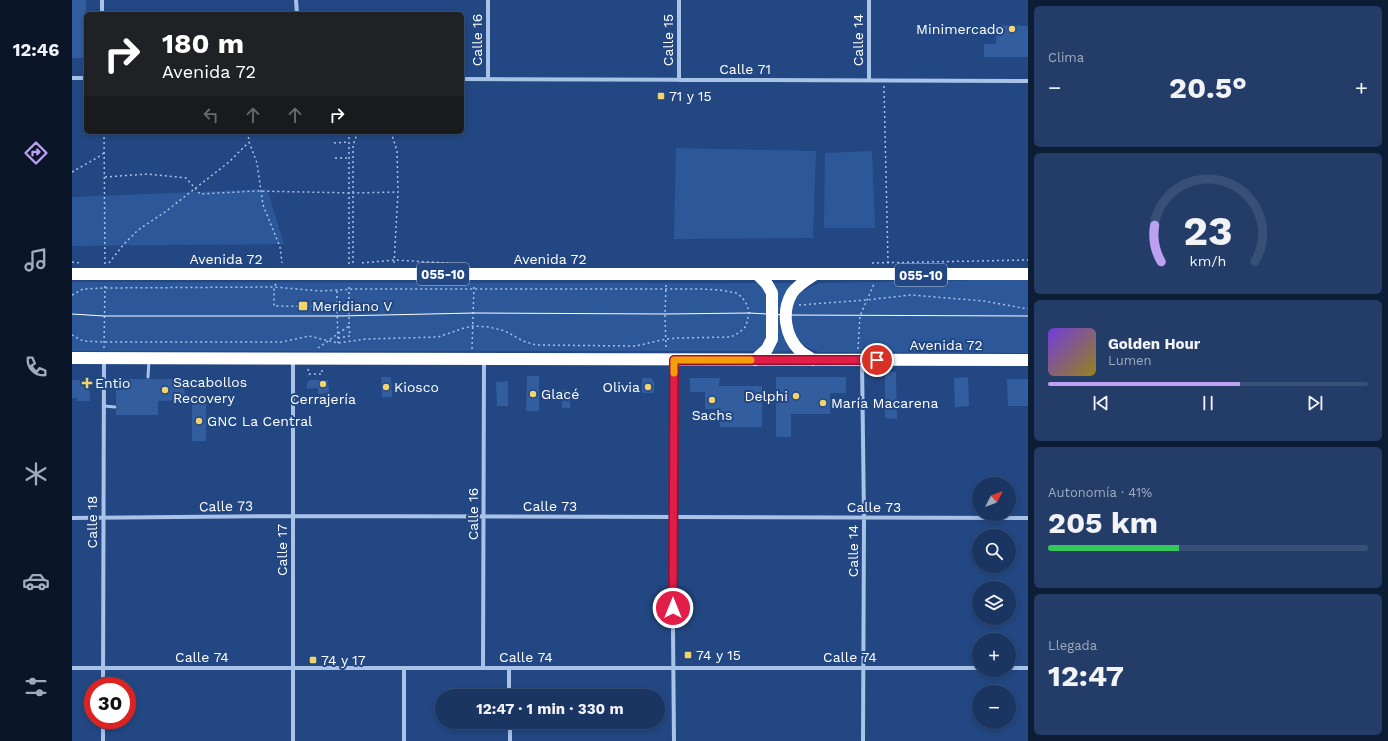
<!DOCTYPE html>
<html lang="es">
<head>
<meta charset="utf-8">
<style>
  :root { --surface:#1a3562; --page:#233d68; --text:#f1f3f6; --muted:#9fabbe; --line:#385077; --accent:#bca0f2 }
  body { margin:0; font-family:"Work Sans",sans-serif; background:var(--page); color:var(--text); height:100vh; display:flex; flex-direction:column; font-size:15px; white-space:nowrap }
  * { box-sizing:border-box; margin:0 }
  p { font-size:13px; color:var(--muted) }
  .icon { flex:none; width:22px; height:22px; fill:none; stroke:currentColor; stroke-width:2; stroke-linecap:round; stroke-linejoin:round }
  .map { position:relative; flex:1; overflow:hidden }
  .details { display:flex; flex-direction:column; gap:6px; padding:6px; background:#0e1d36; width:360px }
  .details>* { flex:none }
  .top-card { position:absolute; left:12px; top:12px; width:380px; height:122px; border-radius:6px; box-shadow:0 2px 6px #0003,0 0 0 1px var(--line); background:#202124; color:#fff; overflow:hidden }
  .needle { width:26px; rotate:48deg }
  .fabs { position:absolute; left:900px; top:477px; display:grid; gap:8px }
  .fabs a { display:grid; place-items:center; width:44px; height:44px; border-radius:50%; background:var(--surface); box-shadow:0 2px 6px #0003,0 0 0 1px var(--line); font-size:20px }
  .speed { position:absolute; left:12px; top:677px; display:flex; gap:8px; font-size:20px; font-weight:700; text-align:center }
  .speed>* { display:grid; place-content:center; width:52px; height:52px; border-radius:50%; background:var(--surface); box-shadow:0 2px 6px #0003,0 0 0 1px var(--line); line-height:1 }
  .speed .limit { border:6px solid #d22; background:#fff; color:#111 }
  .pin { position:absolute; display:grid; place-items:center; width:34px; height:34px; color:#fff; margin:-17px; border:2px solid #fff; border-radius:50%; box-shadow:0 1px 4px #0007 }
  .me { position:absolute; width:44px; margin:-22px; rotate:0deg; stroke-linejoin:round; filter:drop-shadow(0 0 3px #0008) }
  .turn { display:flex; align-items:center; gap:14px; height:84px; padding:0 12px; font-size:18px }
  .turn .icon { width:52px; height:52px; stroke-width:2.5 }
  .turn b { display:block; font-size:28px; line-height:34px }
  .lanes { display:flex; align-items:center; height:38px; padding:0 12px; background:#0003; justify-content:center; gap:20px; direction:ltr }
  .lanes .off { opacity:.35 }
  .big { font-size:30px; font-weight:700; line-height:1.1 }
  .details .widget { flex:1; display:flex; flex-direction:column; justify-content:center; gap:6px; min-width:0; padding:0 14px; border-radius:6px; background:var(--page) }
  .details .dial { align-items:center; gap:0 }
  .dial svg { height:104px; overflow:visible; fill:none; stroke:var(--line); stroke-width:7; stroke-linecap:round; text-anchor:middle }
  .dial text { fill:var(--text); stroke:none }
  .song { display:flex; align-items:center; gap:12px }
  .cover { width:48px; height:48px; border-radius:6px; background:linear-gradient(135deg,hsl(260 70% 55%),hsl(50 70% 35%)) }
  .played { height:4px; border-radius:2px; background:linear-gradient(90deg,var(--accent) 60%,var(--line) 60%) }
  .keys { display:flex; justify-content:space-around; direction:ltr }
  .heat { display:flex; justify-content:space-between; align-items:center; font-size:22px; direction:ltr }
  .charge { height:6px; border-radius:3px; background:linear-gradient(90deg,#34c759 41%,var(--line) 0) }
  .trip { position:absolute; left:363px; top:689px; width:230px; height:40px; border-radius:20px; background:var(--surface); box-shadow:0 2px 6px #0003,0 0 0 1px var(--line); font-weight:700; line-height:40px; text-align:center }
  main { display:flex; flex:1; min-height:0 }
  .tabs { display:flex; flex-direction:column; width:72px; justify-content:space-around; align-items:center; background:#0a1527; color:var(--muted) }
  .tabs .icon { width:28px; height:28px }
  .tabs .current { color:var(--accent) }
  .tabs b { font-size:18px; color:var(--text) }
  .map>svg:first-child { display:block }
</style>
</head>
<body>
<main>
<nav class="tabs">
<b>12:46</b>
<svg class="icon current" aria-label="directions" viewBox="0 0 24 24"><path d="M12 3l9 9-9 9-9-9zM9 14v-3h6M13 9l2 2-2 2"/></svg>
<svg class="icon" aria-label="music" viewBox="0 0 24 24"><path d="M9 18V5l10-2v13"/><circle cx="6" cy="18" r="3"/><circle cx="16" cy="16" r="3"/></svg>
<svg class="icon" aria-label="phone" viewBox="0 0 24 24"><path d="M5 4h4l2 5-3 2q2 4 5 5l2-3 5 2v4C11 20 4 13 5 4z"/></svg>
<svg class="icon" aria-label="climate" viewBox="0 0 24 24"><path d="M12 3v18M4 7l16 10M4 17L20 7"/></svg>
<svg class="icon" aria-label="car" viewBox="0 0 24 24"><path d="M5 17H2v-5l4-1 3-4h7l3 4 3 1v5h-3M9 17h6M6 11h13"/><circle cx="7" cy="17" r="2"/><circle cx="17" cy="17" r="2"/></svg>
<svg class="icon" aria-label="filters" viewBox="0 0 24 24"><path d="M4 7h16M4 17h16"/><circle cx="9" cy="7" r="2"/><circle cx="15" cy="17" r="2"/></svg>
</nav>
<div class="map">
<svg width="956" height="741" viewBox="0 0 956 741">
  <rect width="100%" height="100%" fill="#224782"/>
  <path fill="#2c589a" d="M604 148 744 151 741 238 602 239Z
    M800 151 803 228H752L753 153Z
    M195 189 212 244 0 246V197Z
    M956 279V353L747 352C729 346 723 340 720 322 719 318 718 313 718 310 721 295 735 288 747 283Z
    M0 282 684 283 690 285 696 295 695 341 686 351H0Z
    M700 283H723C702 305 702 328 721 351L699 352Z"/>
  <path fill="#325d9f" d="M0 0H14L13 54 11 58H0Z
    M925 25 956 26V57H912V44H924Z
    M813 372H824L825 419 813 418Z
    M455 376H467V411H454Z
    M309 377H319L320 397H310Z
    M704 377H774V393H758V414H719V437H704Z
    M896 377 897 406 883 407 882 378Z
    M570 378H579L582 382V393H570Z
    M618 378H648L647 386H690V427H648L647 409H633V392H618Z
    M48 379H112L113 400 86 401V415H44V410L46 407 44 404V384Z
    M935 379H956V406H936Z
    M0 380H17L18 401H5V398H0Z
    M238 380H256L257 393 246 394V388L235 389V383Z
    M436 381V406H425L424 382Z
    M490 390H498V408H490Z
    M120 402H134V441H120Z"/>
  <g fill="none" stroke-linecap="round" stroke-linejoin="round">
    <path stroke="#a9c2e8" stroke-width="1.5" stroke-dasharray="2 3" stroke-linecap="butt" d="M812 86 816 262
      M32 132 33 264
      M176 132 177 142 185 163 191 205 208 247 210 263
      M277 132V264
      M319 132 325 151 326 192 322 264
      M262 143 277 142
      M263 158H277
      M0 172 28 156 33 152
      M33 177 76 174 114 178 128 194 184 191 281 193 326 192
      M0 262 8 263
      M37 263 52 244 66 230 93 212 157 162 177 142
      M281 263V145L286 132
      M290 263 322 260 376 263
      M800 263 956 260
      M204 284 202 287V306L265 307 266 343
      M594 285 593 314 594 349
      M265 291V307
      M0 295 11 289 32 288 202 287 248 291 282 289H628L648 290 664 293 670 297 675 305 677 313 674 326 668 332 659 337 606 338 594 339 564 346 464 345 451 341 433 331 417 327 401 326 392 328 366 337 294 339 266 343 237 336 210 342H32L11 341 0 335
      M727 305 794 300 839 295 912 301 956 309
      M266 338 278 336 277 326
      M32 348 33 284
      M246 348 277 326V284
      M400 349 402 285
      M786 349 788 316 802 284
      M236 369 237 374H250V370"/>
    <path stroke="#a9c2e8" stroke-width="3" d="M76 377 77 360
      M32 406 43 407"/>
    <path stroke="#a9c2e8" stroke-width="4" d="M224 0 225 14
      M416 0V79
      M607 0V80
      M797 0V80
      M30 14V0
      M0 78H14
      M390 79 956 81
      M221 359V741
      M790 360 792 518 791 741
      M602 361 600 518 602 741
      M0 518 222 516 956 518
      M0 668H907
      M332 668V741
      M411 668 412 360
      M437 668V696
      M937 668H956
      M31 686 32 360
      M31 720V741
      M438 722V741"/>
    <path stroke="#fff" stroke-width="12" d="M0 274H956
      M0 358 956 360
      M683 360 695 349 700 339V293L695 284 685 274
      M741 360C737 357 731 354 728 351 713 336 709 312 720 293 726 285 734 280 742 275"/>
    <path stroke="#fff" stroke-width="1" d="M0 314 32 316H266L402 313 593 314 677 313 713 315 956 316"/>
  </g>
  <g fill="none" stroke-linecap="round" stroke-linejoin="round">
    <defs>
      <path id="route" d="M601 608 602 360H805"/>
    </defs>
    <use href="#route" stroke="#92132f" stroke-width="10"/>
    <use href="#route" stroke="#e11d48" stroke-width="7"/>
    <path stroke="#f59e0b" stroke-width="7" d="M602 373V360H679"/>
  </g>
  <g fill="#f3d36b" stroke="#224782" stroke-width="1.5">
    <circle cx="940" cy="29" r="4"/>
    <rect x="585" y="92" width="8" height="8" rx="2"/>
    <rect x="226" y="301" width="10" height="10" rx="2"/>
    <path d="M13 377h4v4h4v4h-4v4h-4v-4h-4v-4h4z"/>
    <circle cx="251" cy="384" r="4"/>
    <circle cx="314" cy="387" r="4"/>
    <circle cx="576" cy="387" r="4"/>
    <circle cx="93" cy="390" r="4"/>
    <circle cx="461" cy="394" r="4"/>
    <circle cx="724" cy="396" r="4"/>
    <circle cx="640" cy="400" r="4"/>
    <circle cx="751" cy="403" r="4"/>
    <circle cx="127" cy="421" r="4"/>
    <rect x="612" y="651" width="8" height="8" rx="2"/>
    <rect x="237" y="656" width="8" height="8" rx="2"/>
  </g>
  <g text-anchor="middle" stroke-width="4" stroke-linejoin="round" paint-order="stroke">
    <g fill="#224782" stroke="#bdc8da" stroke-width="1">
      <rect x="345" y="263" width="52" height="22" rx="3"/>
      <rect x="823" y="264" width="52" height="22" rx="3"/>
    </g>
    <g font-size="13" font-weight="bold" fill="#fff">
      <text x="371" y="279">055-10</text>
      <text x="849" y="280">055-10</text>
    </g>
    <g font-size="14" fill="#fff" stroke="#224782" text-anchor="start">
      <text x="932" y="34" text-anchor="end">Minimercado</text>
      <text x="597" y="101">71 y 15</text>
      <text x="240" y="311">Meridiano V</text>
      <text x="101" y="387">Sacabollos<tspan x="101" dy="16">Recovery</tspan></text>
      <text x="23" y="388">Entio</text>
      <text x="322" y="392">Kiosco</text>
      <text x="568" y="392" text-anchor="end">Olivia</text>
      <text x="469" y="399">Glacé</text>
      <text x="716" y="401" text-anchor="end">Delphi</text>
      <text x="251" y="404" text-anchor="middle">Cerrajería</text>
      <text x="759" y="408">María Macarena</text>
      <text x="640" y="420" text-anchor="middle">Sachs</text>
      <text x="135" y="426">GNC La Central</text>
      <text x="624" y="660">74 y 15</text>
      <text x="249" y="665">74 y 17</text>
    </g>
    <g font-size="14" fill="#fff" stroke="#224782">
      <text transform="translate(405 40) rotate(-90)" y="5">Calle 16</text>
      <text transform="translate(596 40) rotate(-90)" y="5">Calle 15</text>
      <text transform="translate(786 40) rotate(-90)" y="5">Calle 14</text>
      <text x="673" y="74">Calle 71</text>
      <text x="154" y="264">Avenida 72</text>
      <text x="478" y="264">Avenida 72</text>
      <text x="874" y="350">Avenida 72</text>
      <text transform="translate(154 506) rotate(-1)" y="5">Calle 73</text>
      <text x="478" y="511">Calle 73</text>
      <text x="802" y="512">Calle 73</text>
      <text transform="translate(401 514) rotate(-90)" y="5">Calle 16</text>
      <text transform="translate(20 522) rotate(-90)" y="5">Calle 18</text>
      <text transform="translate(210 550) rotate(-90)" y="5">Calle 17</text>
      <text transform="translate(781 551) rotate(-90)" y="5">Calle 14</text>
      <text x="130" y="662">Calle 74</text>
      <text x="454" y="662">Calle 74</text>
      <text x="778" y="662">Calle 74</text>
    </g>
  </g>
</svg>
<div class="fabs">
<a><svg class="needle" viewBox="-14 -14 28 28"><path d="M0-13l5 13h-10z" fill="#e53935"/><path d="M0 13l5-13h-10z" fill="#9fabbe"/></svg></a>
<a><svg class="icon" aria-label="search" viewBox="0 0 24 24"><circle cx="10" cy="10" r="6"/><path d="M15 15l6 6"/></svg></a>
<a><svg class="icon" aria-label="layers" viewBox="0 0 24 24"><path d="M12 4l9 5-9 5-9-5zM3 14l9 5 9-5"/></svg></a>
<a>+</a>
<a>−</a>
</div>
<div class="speed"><div class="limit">30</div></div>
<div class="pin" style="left:805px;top:360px;background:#d93025"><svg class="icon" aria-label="arrive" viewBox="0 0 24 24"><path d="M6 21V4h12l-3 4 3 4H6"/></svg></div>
<svg class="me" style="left:601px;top:608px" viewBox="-20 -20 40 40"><circle r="17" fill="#e11d48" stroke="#fff" stroke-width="3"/><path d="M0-11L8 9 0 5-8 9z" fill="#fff"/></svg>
<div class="trip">12:47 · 1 min · 330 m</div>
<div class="top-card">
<div class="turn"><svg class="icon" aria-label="right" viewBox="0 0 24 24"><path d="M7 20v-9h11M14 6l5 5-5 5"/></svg><div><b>180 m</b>Avenida 72</div></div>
<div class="lanes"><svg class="icon off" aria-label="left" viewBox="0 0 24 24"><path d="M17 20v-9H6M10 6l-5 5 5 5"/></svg><svg class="icon off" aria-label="ahead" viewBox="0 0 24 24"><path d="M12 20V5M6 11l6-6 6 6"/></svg><svg class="icon off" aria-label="ahead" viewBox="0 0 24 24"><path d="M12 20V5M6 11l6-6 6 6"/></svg><svg class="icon" aria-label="right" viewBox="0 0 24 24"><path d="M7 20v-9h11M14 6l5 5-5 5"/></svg></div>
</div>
</div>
<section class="details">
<div class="widget"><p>Clima</p>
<div class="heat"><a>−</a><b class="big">20.5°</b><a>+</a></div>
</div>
<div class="widget dial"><svg viewBox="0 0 100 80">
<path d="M14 69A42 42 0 1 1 86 69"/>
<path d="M14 69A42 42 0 0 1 9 41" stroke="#bca0f2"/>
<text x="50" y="56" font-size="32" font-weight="700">23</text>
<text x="50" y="72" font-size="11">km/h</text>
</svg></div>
<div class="widget">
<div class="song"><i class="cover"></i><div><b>Golden Hour</b><p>Lumen</p></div></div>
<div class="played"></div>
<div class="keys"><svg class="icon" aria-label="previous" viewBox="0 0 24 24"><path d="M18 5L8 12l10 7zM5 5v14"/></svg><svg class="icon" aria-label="pause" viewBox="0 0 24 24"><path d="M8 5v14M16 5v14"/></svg><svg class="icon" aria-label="next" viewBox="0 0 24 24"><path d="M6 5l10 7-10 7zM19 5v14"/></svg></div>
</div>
<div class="widget"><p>Autonomía · 41%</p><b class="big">205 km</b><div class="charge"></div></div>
<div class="widget"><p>Llegada</p><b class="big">12:47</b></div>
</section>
</main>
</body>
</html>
